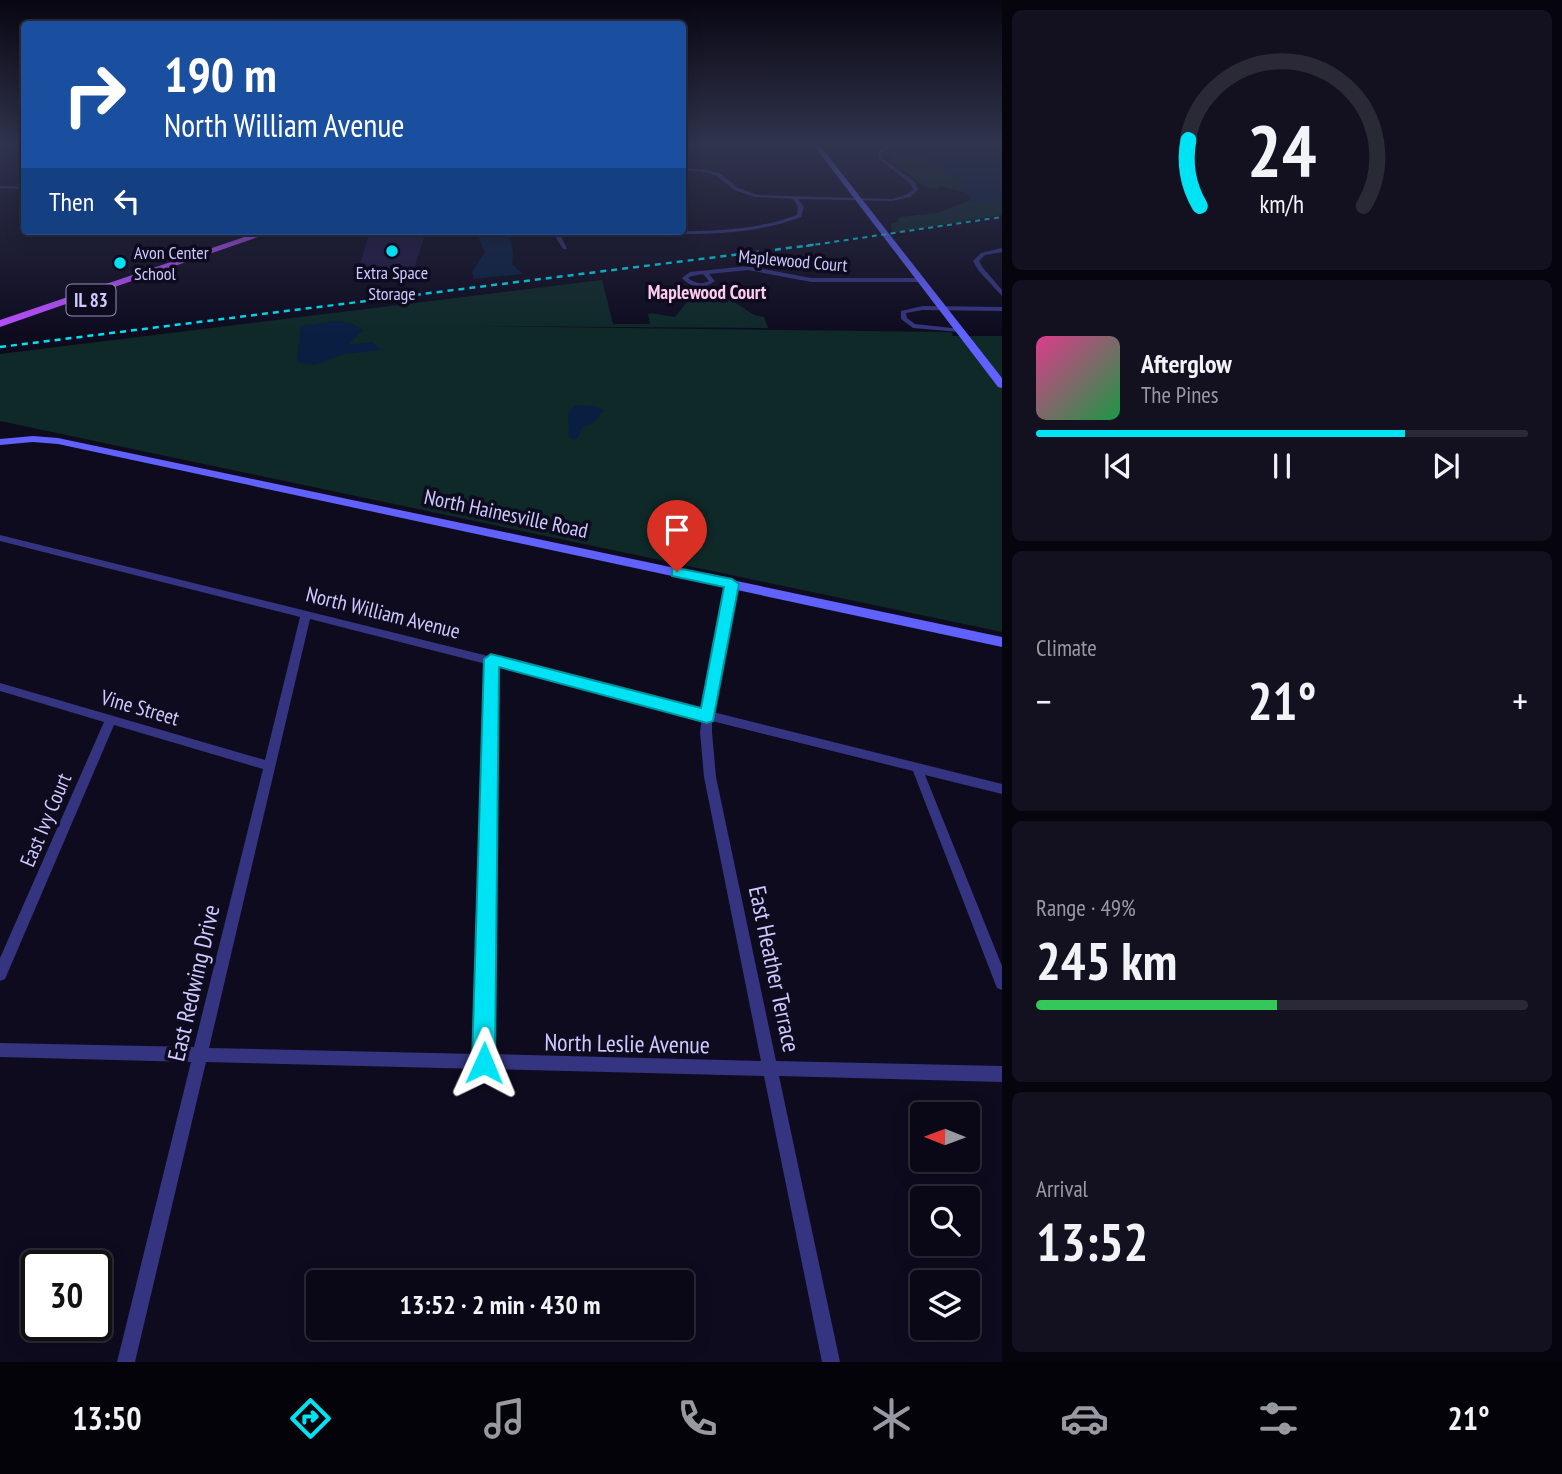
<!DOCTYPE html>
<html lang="en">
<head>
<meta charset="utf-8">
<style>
  :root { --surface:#0a0817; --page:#131120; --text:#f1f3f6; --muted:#999aa1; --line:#2a2936; --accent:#00e3f4 }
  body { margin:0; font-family:"PT Sans Narrow",sans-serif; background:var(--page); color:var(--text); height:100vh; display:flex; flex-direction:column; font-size:26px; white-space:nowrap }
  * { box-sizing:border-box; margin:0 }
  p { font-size:23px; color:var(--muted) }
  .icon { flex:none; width:38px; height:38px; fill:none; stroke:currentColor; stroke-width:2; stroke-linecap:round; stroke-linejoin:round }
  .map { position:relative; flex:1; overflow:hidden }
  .sheet { display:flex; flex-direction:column; gap:10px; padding:10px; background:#06040d; width:560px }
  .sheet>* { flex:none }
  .banner { position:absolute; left:21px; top:21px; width:665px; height:214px; border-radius:7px; box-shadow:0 4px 18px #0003,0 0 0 2px var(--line); background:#1a4fa0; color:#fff; overflow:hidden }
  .needle { width:46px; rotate:271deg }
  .buttons { position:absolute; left:910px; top:1102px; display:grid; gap:14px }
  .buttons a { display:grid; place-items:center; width:70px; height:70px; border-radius:7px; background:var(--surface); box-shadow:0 4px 18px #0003,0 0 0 2px var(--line); font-size:35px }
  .speed { position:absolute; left:21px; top:1250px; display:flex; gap:14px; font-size:35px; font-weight:700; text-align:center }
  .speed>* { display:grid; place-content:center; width:91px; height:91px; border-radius:50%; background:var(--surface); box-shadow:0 4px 18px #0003,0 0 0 2px var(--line); line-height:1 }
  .speed .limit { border:4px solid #111; border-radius:10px; background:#fff; color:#111 }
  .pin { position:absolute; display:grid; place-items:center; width:60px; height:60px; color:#fff; margin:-72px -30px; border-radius:50% 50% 50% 0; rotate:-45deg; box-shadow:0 0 7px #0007 }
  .pin .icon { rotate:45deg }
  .me { position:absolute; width:77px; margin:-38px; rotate:1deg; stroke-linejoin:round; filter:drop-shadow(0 0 5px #0008) }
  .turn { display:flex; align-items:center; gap:24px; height:147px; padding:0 28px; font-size:32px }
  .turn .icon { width:91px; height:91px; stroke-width:2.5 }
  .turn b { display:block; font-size:49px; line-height:60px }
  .then { display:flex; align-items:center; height:66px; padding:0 28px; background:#0003; gap:14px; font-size:26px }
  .big { font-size:52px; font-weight:600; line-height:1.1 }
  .sheet .tile { flex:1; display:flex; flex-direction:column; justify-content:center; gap:10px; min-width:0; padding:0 24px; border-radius:10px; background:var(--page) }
  .sheet .dial { align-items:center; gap:0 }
  .dial svg { height:182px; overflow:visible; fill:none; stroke:var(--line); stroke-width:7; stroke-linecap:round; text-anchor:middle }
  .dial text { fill:var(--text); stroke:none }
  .song { display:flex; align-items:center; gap:21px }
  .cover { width:84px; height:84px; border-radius:10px; background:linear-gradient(135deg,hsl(330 70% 55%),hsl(140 70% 35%)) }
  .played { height:7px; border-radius:4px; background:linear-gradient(90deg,var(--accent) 75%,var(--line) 75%) }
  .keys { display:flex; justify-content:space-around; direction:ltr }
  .heat { display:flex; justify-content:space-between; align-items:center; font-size:38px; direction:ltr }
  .charge { height:10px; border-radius:5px; background:linear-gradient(90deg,#34c759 49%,var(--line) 0) }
  .trip { position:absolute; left:306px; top:1270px; width:388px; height:70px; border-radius:7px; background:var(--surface); box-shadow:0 4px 18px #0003,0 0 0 2px var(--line); font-weight:600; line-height:70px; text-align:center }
  .dock { display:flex; height:112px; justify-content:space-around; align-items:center; background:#040309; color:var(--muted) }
  .dock .icon { width:49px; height:49px }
  .dock .on { color:var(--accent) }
  .dock b { font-size:32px; color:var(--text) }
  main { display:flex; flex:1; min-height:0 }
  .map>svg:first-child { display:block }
</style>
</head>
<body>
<main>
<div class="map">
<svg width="1002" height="1362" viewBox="0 0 1002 1362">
  <rect width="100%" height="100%" fill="#0e0b1f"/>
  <path fill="#0e2928" d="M903 143H986L1002 148V215L892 233 891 224 897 222 900 217 937 213 971 200 967 193 940 186 938 189 925 187 891 161 890 154Z
    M602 280 613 324H650L648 314 651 313 675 317 687 302 683 300 686 297C702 296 720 289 735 297L730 299 754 315 764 317 768 328 464 326 951 332 953 336H1002V632L0 421V354Z"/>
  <path fill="#091f41" d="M939 143H972L1002 153V200L982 203 971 200 962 183 929 161Z
    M481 231 504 232C513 242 514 251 512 264L523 274 474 279 472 272 485 252 478 236Z
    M336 321 351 323 363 330 348 345 373 342 381 350 345 354 315 365 299 363 297 360 301 326Z
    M575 405 594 406 604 410 593 423 582 427 578 438 573 440 569 437 568 413Z"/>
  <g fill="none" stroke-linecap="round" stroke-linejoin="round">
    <path stroke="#091f41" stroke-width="2" d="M0 151 24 157"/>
  </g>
  <path fill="#1e1741" d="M370 231H426L413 272 358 271Z"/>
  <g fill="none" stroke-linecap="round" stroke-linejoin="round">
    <path fill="#353480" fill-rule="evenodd" d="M890 143H895L883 152V159L915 182 918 190 910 197 892 201 798 199 804 207 801 217C751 236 693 235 640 233L637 231C690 231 747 234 797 215L798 207 793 199 755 197 734 190 717 176 706 172 682 170V168L706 170 721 174 738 188 757 195 892 199 906 195 913 190 911 184 879 159V151Z
      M0 186 24 187V189L0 188Z
      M558 231H564L562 238 567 249H563L556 238Z
      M1002 248V252L985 255 979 261 983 268 1002 290V296L978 270 973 261 981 253Z
      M748 266 811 278H920L923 280 920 282H811L748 270 709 274 715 281C704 290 691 288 682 278L690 272ZM703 274 709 281C701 285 695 283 688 278L692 276Z
      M923 306 1002 307V311L923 310 906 313 907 318 915 324 961 329 962 330 959 332 913 328 901 319V311Z
      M0 535 488 656 491 655 496 658 703 710 727 584 732 581 737 584 714 698 713 712 1002 784V794L925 775 1002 966V990L997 988 995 983 913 771 712 721V732L716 777 776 1061 1002 1066V1082L779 1076 840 1362H822L764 1076 487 1069 484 1070 480 1069 206 1062 135 1362H117L191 1062 0 1057V1043L194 1047 263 769 114 725 5 979 0 981V958L104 722 0 691V683L265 760 300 617 0 541ZM310 619 486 664 477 1054 209 1048ZM496 666 702 718 700 732 704 777 761 1061 492 1054Z"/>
    <path fill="#6061ff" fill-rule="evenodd" d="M812 143H818L1002 378V388L998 387Z
      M33 436 58 438 1002 637V647L58 444 33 442 0 445V439Z"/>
    <path fill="#b950ff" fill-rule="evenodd" d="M262 231H275L0 327V320Z"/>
    <path stroke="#00e3f4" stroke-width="2" stroke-dasharray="5 4.5" stroke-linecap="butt" d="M806 246 1002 217"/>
    <path stroke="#00e3f4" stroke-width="2.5" stroke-dasharray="6 5" stroke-linecap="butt" d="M0 347 820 244"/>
  </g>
  <linearGradient id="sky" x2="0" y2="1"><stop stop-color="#080611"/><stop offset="0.43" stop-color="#30344d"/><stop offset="1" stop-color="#30344d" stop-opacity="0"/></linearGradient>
  <rect width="1002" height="334" fill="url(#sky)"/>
  <path fill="#00e3f4" stroke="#00949f" stroke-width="2" d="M677 568 732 579 739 584 713 721 707 723 499 667 495 1063 492 1071 484 1074 476 1071 472 1063 484 659 491 654 701 708 724 587 672 576V569Z"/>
  <g fill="#00e3f4" stroke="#0e0b1f" stroke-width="2.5">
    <circle cx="392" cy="251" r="7"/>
    <circle cx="120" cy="263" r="7"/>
  </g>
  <g text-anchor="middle" stroke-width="7" stroke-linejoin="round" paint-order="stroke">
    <g font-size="18" fill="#cec9ff" stroke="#0e0b1f" text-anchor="start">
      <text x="134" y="259">Avon Center<tspan x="134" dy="21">School</tspan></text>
      <text x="392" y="279" text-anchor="middle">Extra Space<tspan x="392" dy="21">Storage</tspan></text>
    </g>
    <g font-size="18" fill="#cec9ff" stroke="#0e0b1f">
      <text transform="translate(793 261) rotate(5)" y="6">Maplewood Court</text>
    </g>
    <g font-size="19" font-weight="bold" fill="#ffcbee" stroke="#0e0b1f">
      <text x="707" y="299">Maplewood Court</text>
    </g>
    <rect fill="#0e0b1f" stroke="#9490bc" stroke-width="2" x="66.5" y="284.5" width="49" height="31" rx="5"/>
    <g font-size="19" font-weight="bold" fill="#cec9ff">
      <text x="91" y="307">IL 83</text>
    </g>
    <g font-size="21" fill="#cec9ff" stroke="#0e0b1f">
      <text transform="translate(506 514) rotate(12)" y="7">North Hainesville Road</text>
      <text transform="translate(383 613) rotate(14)" y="7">North William Avenue</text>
      <text transform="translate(140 708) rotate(16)" y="7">Vine Street</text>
      <text transform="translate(46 820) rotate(-67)" y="7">East Ivy Court</text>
    </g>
    <g font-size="24" fill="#cec9ff" stroke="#0e0b1f">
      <text transform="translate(774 969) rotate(78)" y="8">East Heather Terrace</text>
      <text transform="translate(194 983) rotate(-77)" y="8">East Redwing Drive</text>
      <text transform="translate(627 1044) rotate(1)" y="8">North Leslie Avenue</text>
    </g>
  </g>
</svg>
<div class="buttons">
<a><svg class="needle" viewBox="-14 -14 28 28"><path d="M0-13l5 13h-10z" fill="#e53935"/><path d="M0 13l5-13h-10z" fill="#999aa1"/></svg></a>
<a><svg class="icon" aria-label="search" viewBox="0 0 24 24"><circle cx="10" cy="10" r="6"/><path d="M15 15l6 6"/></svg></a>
<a><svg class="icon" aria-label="layers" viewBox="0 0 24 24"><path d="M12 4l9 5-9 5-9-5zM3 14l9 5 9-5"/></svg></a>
</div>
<div class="speed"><div class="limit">30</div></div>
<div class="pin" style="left:677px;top:572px;background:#d93025"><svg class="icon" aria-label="arrive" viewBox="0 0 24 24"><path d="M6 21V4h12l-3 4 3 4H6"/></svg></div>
<svg class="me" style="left:484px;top:1063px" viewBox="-20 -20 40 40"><path d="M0-17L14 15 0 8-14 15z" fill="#00e3f4" stroke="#fff" stroke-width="4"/></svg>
<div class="trip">13:52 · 2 min · 430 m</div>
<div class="banner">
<div class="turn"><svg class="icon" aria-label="right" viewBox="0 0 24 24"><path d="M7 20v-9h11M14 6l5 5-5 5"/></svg><div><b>190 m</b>North William Avenue</div></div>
<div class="then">Then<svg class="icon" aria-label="left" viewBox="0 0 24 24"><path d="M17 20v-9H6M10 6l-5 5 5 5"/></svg></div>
</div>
</div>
<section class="sheet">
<div class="tile dial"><svg viewBox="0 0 100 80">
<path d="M14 69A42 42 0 1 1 86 69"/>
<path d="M14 69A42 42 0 0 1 9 40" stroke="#00e3f4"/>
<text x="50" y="56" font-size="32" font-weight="700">24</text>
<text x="50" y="72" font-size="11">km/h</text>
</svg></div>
<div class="tile">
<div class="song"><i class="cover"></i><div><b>Afterglow</b><p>The Pines</p></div></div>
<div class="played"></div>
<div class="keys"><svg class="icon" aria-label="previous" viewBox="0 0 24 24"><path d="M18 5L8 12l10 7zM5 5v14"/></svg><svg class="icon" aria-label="pause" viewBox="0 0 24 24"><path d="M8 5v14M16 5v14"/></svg><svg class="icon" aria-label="next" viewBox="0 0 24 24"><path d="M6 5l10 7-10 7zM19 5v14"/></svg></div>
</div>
<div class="tile"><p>Climate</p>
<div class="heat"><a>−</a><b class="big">21°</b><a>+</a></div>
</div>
<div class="tile"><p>Range · 49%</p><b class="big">245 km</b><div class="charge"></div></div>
<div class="tile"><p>Arrival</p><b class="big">13:52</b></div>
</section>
</main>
<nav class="dock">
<b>13:50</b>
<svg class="icon on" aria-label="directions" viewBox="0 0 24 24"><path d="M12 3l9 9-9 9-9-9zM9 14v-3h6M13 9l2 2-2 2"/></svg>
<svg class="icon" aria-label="music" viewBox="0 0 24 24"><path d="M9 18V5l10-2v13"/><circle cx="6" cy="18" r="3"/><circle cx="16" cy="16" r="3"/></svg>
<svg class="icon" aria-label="phone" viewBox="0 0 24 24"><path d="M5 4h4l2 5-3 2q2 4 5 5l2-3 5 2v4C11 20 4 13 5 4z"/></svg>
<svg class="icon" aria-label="climate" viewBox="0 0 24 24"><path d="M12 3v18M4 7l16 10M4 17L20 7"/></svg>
<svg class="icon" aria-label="car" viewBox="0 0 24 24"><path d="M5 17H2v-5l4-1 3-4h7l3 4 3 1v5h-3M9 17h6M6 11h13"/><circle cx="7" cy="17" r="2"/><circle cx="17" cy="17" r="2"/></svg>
<svg class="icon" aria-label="filters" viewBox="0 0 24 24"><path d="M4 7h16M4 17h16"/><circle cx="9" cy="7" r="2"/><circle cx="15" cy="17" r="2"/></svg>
<b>21°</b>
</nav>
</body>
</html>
